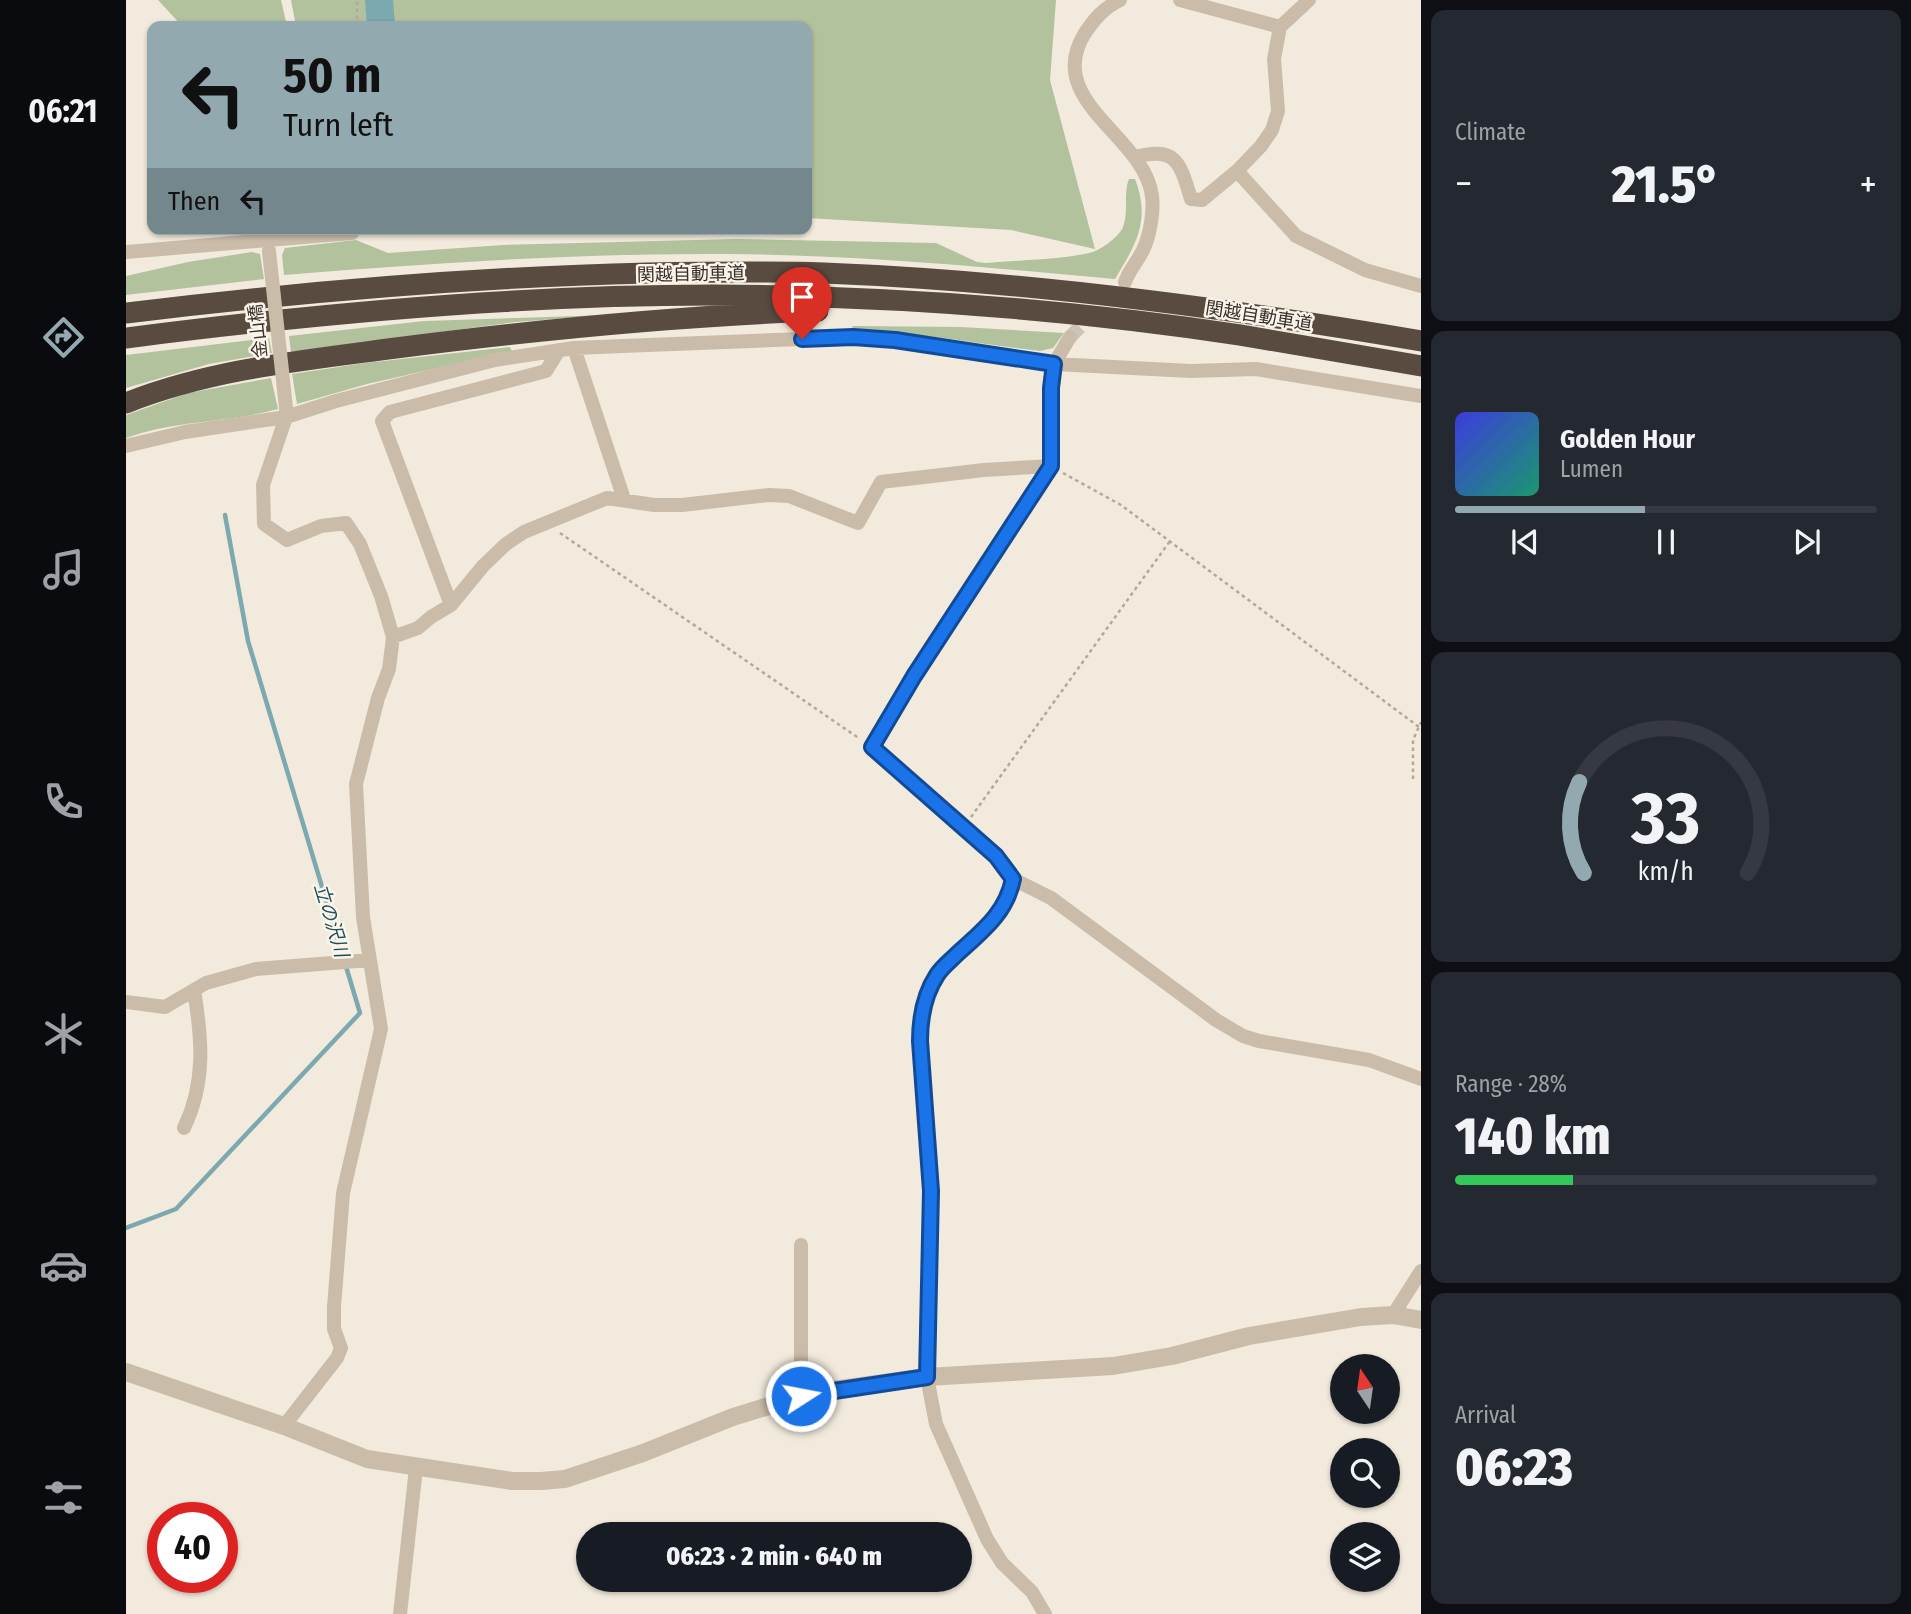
<!DOCTYPE html>
<html lang="en">
<head>
<meta charset="utf-8">
<style>
  :root { --surface:#171b24; --page:#242831; --text:#f1f3f6; --muted:#9ea1a6; --line:#363941; --accent:#92a9b0 }
  body { margin:0; font-family:"Fira Sans Condensed","Noto Sans JP",sans-serif; background:var(--page); color:var(--text); height:100vh; display:flex; flex-direction:column; font-size:26px; white-space:nowrap }
  * { box-sizing:border-box; margin:0 }
  p { font-size:23px; color:var(--muted) }
  .icon { flex:none; width:38px; height:38px; fill:none; stroke:currentColor; stroke-width:2; stroke-linecap:round; stroke-linejoin:round }
  .map { position:relative; flex:1; overflow:hidden }
  .side { display:flex; flex-direction:column; gap:10px; padding:10px; background:#0d0f14; width:490px }
  .side>* { flex:none }
  .hud { position:absolute; left:21px; top:21px; width:665px; height:214px; border-radius:14px; box-shadow:0 2px 5px #0004; background:#92a9b0; color:#111; overflow:hidden }
  .needle { width:46px; rotate:347deg }
  .buttons { position:absolute; left:1204px; top:1354px; display:grid; gap:14px }
  .buttons a { display:grid; place-items:center; width:70px; height:70px; border-radius:50%; background:var(--surface); box-shadow:0 2px 5px #0004; font-size:35px }
  .speed { position:absolute; left:21px; top:1502px; display:flex; gap:14px; font-size:35px; font-weight:700; text-align:center }
  .speed>* { display:grid; place-content:center; width:91px; height:91px; border-radius:50%; background:var(--surface); box-shadow:0 2px 5px #0004; line-height:1 }
  .speed .limit { border:10px solid #d22; background:#fff; color:#111 }
  .pin { position:absolute; display:grid; place-items:center; width:60px; height:60px; color:#fff; margin:-72px -30px; border-radius:50% 50% 50% 0; rotate:-45deg; box-shadow:0 0 7px #0007 }
  .pin .icon { rotate:45deg }
  .me { position:absolute; width:77px; margin:-38px; rotate:79deg; stroke-linejoin:round; filter:drop-shadow(0 0 5px #0008) }
  .turn { display:flex; align-items:center; gap:24px; height:147px; padding:0 21px; font-size:32px }
  .turn .icon { width:91px; height:91px; stroke-width:2.5 }
  .turn b { display:block; font-size:49px; line-height:60px }
  .then { display:flex; align-items:center; height:66px; padding:0 21px; background:#0003; gap:14px; font-size:26px }
  .big { font-size:52px; font-weight:800; line-height:1.1 }
  .side .card { flex:1; display:flex; flex-direction:column; justify-content:center; gap:10px; min-width:0; padding:0 24px; border-radius:14px; background:var(--page) }
  .side .dial { align-items:center; gap:0 }
  .dial svg { height:182px; overflow:visible; fill:none; stroke:var(--line); stroke-width:7; stroke-linecap:round; text-anchor:middle }
  .dial text { fill:var(--text); stroke:none }
  .song { display:flex; align-items:center; gap:21px }
  .cover { width:84px; height:84px; border-radius:10px; background:linear-gradient(135deg,hsl(240 70% 55%),hsl(160 70% 35%)) }
  .played { height:7px; border-radius:4px; background:linear-gradient(90deg,var(--accent) 45%,var(--line) 45%) }
  .keys { display:flex; justify-content:space-around; direction:ltr }
  .heat { display:flex; justify-content:space-between; align-items:center; font-size:38px; direction:ltr }
  .charge { height:10px; border-radius:5px; background:linear-gradient(90deg,#34c759 28%,var(--line) 0) }
  .trip { position:absolute; left:450px; top:1522px; width:396px; height:70px; border-radius:35px; background:var(--surface); box-shadow:0 2px 5px #0004; font-weight:800; line-height:70px; text-align:center }
  main { display:flex; flex:1; min-height:0 }
  .menu { display:flex; flex-direction:column; width:126px; justify-content:space-around; align-items:center; background:#090b0e; color:var(--muted) }
  .menu .icon { width:49px; height:49px }
  .menu .active { color:var(--accent) }
  .menu b { font-size:32px; color:var(--text) }
  .map>svg:first-child { display:block }
</style>
</head>
<body>
<main>
<nav class="menu">
<b>06:21</b>
<svg class="icon active" aria-label="directions" viewBox="0 0 24 24"><path d="M12 3l9 9-9 9-9-9zM9 14v-3h6M13 9l2 2-2 2"/></svg>
<svg class="icon" aria-label="music" viewBox="0 0 24 24"><path d="M9 18V5l10-2v13"/><circle cx="6" cy="18" r="3"/><circle cx="16" cy="16" r="3"/></svg>
<svg class="icon" aria-label="phone" viewBox="0 0 24 24"><path d="M5 4h4l2 5-3 2q2 4 5 5l2-3 5 2v4C11 20 4 13 5 4z"/></svg>
<svg class="icon" aria-label="climate" viewBox="0 0 24 24"><path d="M12 3v18M4 7l16 10M4 17L20 7"/></svg>
<svg class="icon" aria-label="car" viewBox="0 0 24 24"><path d="M5 17H2v-5l4-1 3-4h7l3 4 3 1v5h-3M9 17h6M6 11h13"/><circle cx="7" cy="17" r="2"/><circle cx="17" cy="17" r="2"/></svg>
<svg class="icon" aria-label="filters" viewBox="0 0 24 24"><path d="M4 7h16M4 17h16"/><circle cx="9" cy="7" r="2"/><circle cx="15" cy="17" r="2"/></svg>
</nav>
<div class="map">
<svg width="1295" height="1614" viewBox="0 0 1295 1614">
  <rect width="100%" height="100%" fill="#f2ebdd"/>
  <path fill="#b1c29d" d="M32 0H155L161 26H56Z
    M165 0H930L924 80 969 249 885 230 681 218V26H170Z
    M1003 179H1009C1025 221 1010 244 989 279 860 267 732 255 603 254 454 253 306 263 158 275L156 255 159 248 230 240 262 253 377 245 610 239 810 243 851 262 860 263C894 260 930 260 963 253 974 251 993 237 997 227 1003 211 997 194 1003 179Z
    M126 252 134 254 138 279 0 295V276L62 262Z
    M481 315 390 322 165 352 163 336 298 321Z
    M726 326 835 327 938 333 927 348 914 351C851 344 790 332 727 329Z
    M143 338 146 353 83 364 0 388V355Z
    M384 347 386 351 241 384 171 404 166 374 239 363Z
    M145 378 152 409C102 423 48 420 0 438V415L62 393Z"/>
  <g fill="none" stroke-linecap="round" stroke-linejoin="round">
    <path stroke="#7ca8b0" stroke-width="4.5" d="M0 1228 50 1209 234 1013 122 641 99 515"/>
    <path stroke="#7ca8b0" stroke-width="28" d="M253 0 255 26"/>
    <path stroke="#cdc5b9" stroke-width="14" stroke-dasharray="14 7" stroke-linecap="butt" d="M944 337 968 313"/>
    <path stroke="#b7a793" stroke-width="2.5" stroke-dasharray="3.5 3.5" stroke-linecap="butt" d="M231 26V0
      M937 473 995 505 1293 727
      M434 533 734 739
      M1287 779V740L1295 722
      M845 817 1044 541"/>
    <path stroke="#cbbca9" stroke-width="14" d="M994 0C978 8 969 18 959 33 916 101 1019 136 1026 196 1028 211 1024 236 1017 250 1012 261 1003 270 999 282
      M1054 0 1154 27
      M1154 27 1148 59 1152 111 1146 130 1135 146 1111 171 1170 236 1239 270 1295 286
      M1154 27 1183 0
      M1009 157C1051 146 1054 163 1065 199L1076 200 1111 171
      M0 252 226 233
      M448 348 498 499
      M0 446 59 432 160 417 210 401 369 360 448 348 497 346 727 337 769 340 928 364 1065 371 1130 369 1295 396
      M325 605 256 421 264 412 420 371 433 350
      M267 637 292 628 305 617 325 605 357 566 380 544 398 532 481 498 528 505H556L643 495 663 496 732 523 755 482 858 470 925 466
      M887 879 925 898 1090 1020 1117 1036 1133 1041 1243 1060 1295 1079
      M0 1002 39 1007 80 983 130 969 244 960
      M58 1128C80 1082 76 1039 68 990
      M675 1245V1396
      M1267 1315 1295 1271
      M158 1426 211 1358 215 1348 208 1329V1307L217 1193 255 1029 237 917 230 784 252 698 263 669 267 637 255 596 234 544 220 523 195 526 161 540 138 524 137 485 160 417V409
      M274 1614 290 1468
      M919 1614 906 1592 876 1563 861 1539 810 1424 801 1377 805 1191 794 1041C794 1017 798 995 811 975 816 967 824 961 830 955 855 932 880 914 887 879L870 856 746 747 787 676 925 466V389L928 364 944 337"/>
    <path stroke="#cbbca9" stroke-width="18" d="M0 1372 158 1426 241 1459 386 1481H415L439 1479 517 1453 607 1417 675 1396 707 1390 801 1377 987 1366 1046 1356 1123 1336 1235 1317 1267 1315 1295 1320"/>
    <path stroke="#594b40" stroke-width="21" d="M0 313C173 292 347 277 521 273 580 272 639 271 698 273 899 281 1097 307 1295 341
      M0 338C194 313 391 295 587 295 762 296 941 309 1114 335 1175 345 1235 356 1295 366
      M0 403C85 369 180 360 270 348 410 330 551 316 692 311"/>
    <path stroke="#cbbca9" stroke-width="14" d="M143 251 160 408"/>
  </g>
  <g fill="none" stroke-linecap="round" stroke-linejoin="round">
    <defs>
      <path id="route" d="M675 1396 801 1377 805 1191 794 1041C794 1017 798 995 811 975 816 967 824 961 830 955 855 932 880 914 887 879L870 856 746 747 788 676 925 466V388L928 364 769 340 727 337 676 339"/>
    </defs>
    <use href="#route" stroke="#114b97" stroke-width="18"/>
    <use href="#route" stroke="#1a73e8" stroke-width="12"/>
  </g>
  <g text-anchor="middle" stroke-width="5" stroke-linejoin="round" paint-order="stroke">
    <g font-size="18" fill="#382f29" stroke="#faf4ea">
      <text transform="translate(565 274) rotate(-1)" y="6">関越自動車道</text>
      <text transform="translate(1133 316) rotate(9)" y="6">関越自動車道</text>
      <text transform="translate(132 331) rotate(-96)" y="6">金山橋</text>
    </g>
    <g font-size="19" font-style="italic" fill="#1e4f5a" stroke="#faf4ea">
      <text transform="translate(206 920) rotate(73)" y="7">立の沢川</text>
    </g>
  </g>
</svg>
<div class="buttons">
<a><svg class="needle" viewBox="-14 -14 28 28"><path d="M0-13l5 13h-10z" fill="#e53935"/><path d="M0 13l5-13h-10z" fill="#9ea1a6"/></svg></a>
<a><svg class="icon" aria-label="search" viewBox="0 0 24 24"><circle cx="10" cy="10" r="6"/><path d="M15 15l6 6"/></svg></a>
<a><svg class="icon" aria-label="layers" viewBox="0 0 24 24"><path d="M12 4l9 5-9 5-9-5zM3 14l9 5 9-5"/></svg></a>
</div>
<div class="speed"><div class="limit">40</div></div>
<div class="pin" style="left:676px;top:339px;background:#d93025"><svg class="icon" aria-label="arrive" viewBox="0 0 24 24"><path d="M6 21V4h12l-3 4 3 4H6"/></svg></div>
<svg class="me" style="left:675px;top:1396px" viewBox="-20 -20 40 40"><circle r="17" fill="#1a73e8" stroke="#fff" stroke-width="3"/><path d="M0-11L8 9 0 5-8 9z" fill="#fff"/></svg>
<div class="trip">06:23 · 2 min · 640 m</div>
<div class="hud">
<div class="turn"><svg class="icon" aria-label="left" viewBox="0 0 24 24"><path d="M17 20v-9H6M10 6l-5 5 5 5"/></svg><div><b>50 m</b>Turn left</div></div>
<div class="then">Then<svg class="icon" aria-label="left" viewBox="0 0 24 24"><path d="M17 20v-9H6M10 6l-5 5 5 5"/></svg></div>
</div>
</div>
<section class="side">
<div class="card"><p>Climate</p>
<div class="heat"><a>−</a><b class="big">21.5°</b><a>+</a></div>
</div>
<div class="card">
<div class="song"><i class="cover"></i><div><b>Golden Hour</b><p>Lumen</p></div></div>
<div class="played"></div>
<div class="keys"><svg class="icon" aria-label="previous" viewBox="0 0 24 24"><path d="M18 5L8 12l10 7zM5 5v14"/></svg><svg class="icon" aria-label="pause" viewBox="0 0 24 24"><path d="M8 5v14M16 5v14"/></svg><svg class="icon" aria-label="next" viewBox="0 0 24 24"><path d="M6 5l10 7-10 7zM19 5v14"/></svg></div>
</div>
<div class="card dial"><svg viewBox="0 0 100 80">
<path d="M14 69A42 42 0 1 1 86 69"/>
<path d="M14 69A42 42 0 0 1 12 29" stroke="#92a9b0"/>
<text x="50" y="56" font-size="32" font-weight="700">33</text>
<text x="50" y="72" font-size="11">km/h</text>
</svg></div>
<div class="card"><p>Range · 28%</p><b class="big">140 km</b><div class="charge"></div></div>
<div class="card"><p>Arrival</p><b class="big">06:23</b></div>
</section>
</main>
</body>
</html>
